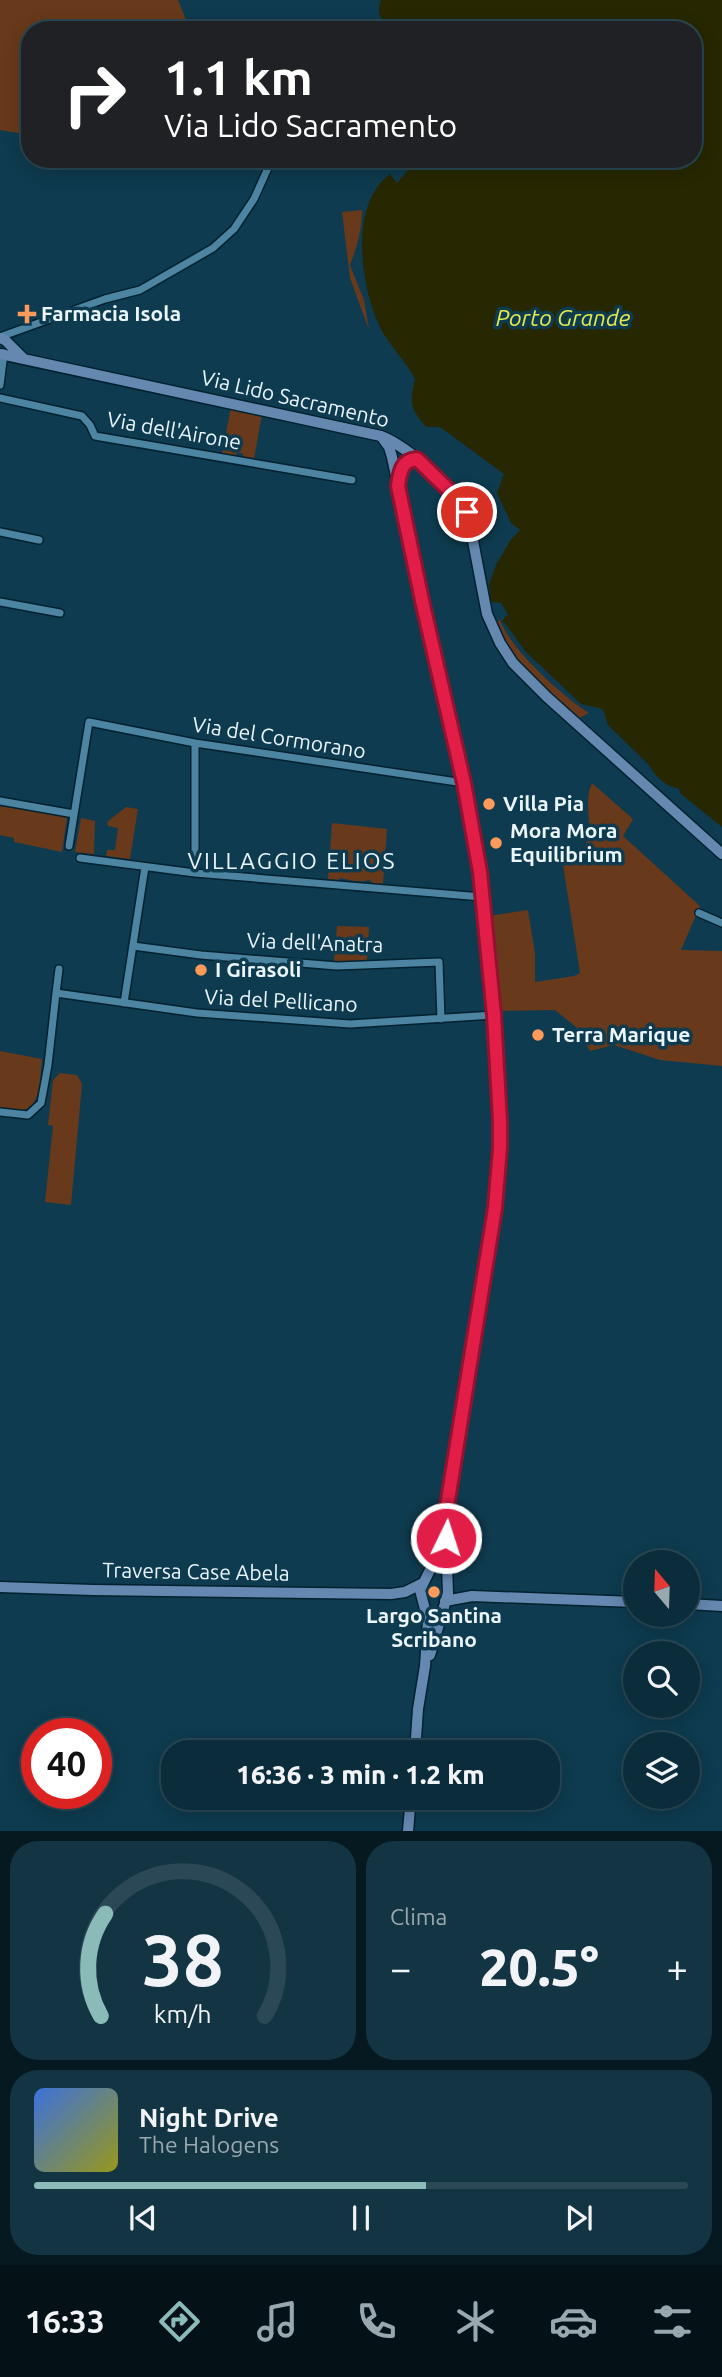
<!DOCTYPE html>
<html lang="it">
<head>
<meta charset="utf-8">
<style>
  :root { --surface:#0a2c3b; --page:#133442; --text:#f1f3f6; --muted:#99a7af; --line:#2a4855; --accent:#8bbbb9 }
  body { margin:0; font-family:Ubuntu,sans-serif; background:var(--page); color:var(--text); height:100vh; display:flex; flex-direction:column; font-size:26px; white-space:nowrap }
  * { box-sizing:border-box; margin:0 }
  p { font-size:23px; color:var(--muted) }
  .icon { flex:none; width:38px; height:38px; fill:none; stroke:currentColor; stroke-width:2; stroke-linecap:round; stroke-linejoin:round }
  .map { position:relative; height:1831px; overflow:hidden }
  .side { display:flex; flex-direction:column; gap:10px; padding:10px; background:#061820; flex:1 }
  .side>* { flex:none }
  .banner { position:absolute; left:21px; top:21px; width:681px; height:147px; border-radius:28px; box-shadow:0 4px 18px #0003,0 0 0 2px var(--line); background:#202124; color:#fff; overflow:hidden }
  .needle { width:46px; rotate:341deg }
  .fabs { position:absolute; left:623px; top:1550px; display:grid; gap:14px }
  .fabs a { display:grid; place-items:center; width:77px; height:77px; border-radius:50%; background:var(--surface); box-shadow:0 4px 18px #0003,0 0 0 2px var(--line); font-size:35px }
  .speed { position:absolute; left:21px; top:1718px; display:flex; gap:14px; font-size:35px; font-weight:700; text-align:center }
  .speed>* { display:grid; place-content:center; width:91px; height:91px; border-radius:50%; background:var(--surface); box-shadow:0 4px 18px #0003,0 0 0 2px var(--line); line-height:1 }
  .speed .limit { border:10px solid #d22; background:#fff; color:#111 }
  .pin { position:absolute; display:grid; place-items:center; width:60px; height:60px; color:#fff; margin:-30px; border:4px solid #fff; border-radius:50%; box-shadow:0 2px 7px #0007 }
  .me { position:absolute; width:77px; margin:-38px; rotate:4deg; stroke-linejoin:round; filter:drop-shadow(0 0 5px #0008) }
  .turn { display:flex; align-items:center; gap:24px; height:147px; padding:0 28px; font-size:32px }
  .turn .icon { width:91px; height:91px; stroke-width:2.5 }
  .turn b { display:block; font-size:49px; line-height:60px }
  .big { font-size:52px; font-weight:800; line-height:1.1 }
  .side .widget { flex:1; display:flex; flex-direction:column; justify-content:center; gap:10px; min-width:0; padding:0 24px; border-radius:28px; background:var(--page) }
  .side .dial { align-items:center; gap:0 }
  .dial svg { height:182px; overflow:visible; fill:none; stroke:var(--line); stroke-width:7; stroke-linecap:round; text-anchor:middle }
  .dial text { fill:var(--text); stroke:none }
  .song { display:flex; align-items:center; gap:21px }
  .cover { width:84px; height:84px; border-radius:10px; background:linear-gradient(135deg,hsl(220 70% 55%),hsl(60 70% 35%)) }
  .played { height:7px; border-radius:4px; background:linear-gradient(90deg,var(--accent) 60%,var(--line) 60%) }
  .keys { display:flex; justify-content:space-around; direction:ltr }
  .heat { display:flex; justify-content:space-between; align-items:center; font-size:38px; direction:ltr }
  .side .tiles { flex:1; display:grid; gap:10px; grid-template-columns:1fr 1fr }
  .widget:last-child { grid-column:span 2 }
  .trip { position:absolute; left:161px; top:1740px; width:399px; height:70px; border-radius:28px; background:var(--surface); box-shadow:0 4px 18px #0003,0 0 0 2px var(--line); font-weight:800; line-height:70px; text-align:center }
  .dock { display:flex; height:112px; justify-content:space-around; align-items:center; background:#041218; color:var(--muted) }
  .dock .icon { width:49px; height:49px }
  .dock .current { color:var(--accent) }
  .dock b { font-size:32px; color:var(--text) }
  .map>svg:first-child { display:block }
</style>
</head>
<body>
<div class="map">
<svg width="722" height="1831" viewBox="0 0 722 1831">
  <rect width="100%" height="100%" fill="#0e3b4f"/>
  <path fill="#68391a" d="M0 0H178L190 30H30V135L0 130Z
    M362 210C362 230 357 247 350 265L364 300 369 330 350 278 342 212Z
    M231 407 262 414 254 459 244 457 242 453H237L235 456 222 454Z
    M500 620C511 650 562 696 589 713L577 719 540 686 509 651 495 623Z
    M592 783 633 819 623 836 700 906 681 950 722 951V1066L660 1060 614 1045 590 1051 576 1027 555 1010 498 1011 488 916 528 910 535 953V982L574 976 580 973 563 865C570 854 582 855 587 841 593 822 583 802 592 783Z
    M0 806 67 817 62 852 14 842V838L0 835Z
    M126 807 138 809 130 859 106 856 107 850H115L118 828 108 826 107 822Z
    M81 818 95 821 94 854 75 852Z
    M332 823 387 829 383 884 373 883 369 880C359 883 350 880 340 878L338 880 328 879Z
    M337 926 369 927 367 961H334Z
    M0 1051 42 1059C40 1073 42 1107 23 1110 17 1111 7 1108 0 1107Z
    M60 1073 77 1075 82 1084 71 1205 45 1202 53 1126 48 1125 53 1080Z"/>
  <path fill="#272801" d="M381 0H722V827L681 794 678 788C667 788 654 775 649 765L608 725 603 709 581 704 526 652 504 622 501 623 505 617 508 615 501 603 491 602 489 584 496 565 510 541 520 530 511 523 497 493 504 474 440 427H426C409 407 410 403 415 379 405 359 388 345 379 325 360 284 349 204 390 174L397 183 413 164 431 163 430 159H693V30L387 29C381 19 376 12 381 0Z"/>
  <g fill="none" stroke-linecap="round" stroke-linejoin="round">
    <defs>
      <path id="street" d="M0 337 105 299 140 290 213 248 234 229 254 199 272 159
        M0 385 4 353
        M0 398 82 416 90 425 95 436 352 480
        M0 532 39 540
        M0 602 60 613
        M195 743V873
        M0 801 74 814
        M69 846 89 722 195 743 464 783
        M80 858 195 873 482 897
        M699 913 722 923
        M133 946 201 955 337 966 439 962 441 1019
        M56 993 59 969
        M124 1003 145 867
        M0 1112 28 1115 41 1103 48 1065 56 993 197 1013 350 1024 494 1015"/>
      <path id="secondary" d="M0 338 5 340 24 359
        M0 354 381 436C407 446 462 493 469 520L487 614 500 643 513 663 547 697 722 854
        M381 436 389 447 392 457 423 605 464 783 473 836 484 915 497 1070 500 1148 495 1208 445 1519 436 1558 420 1590 428 1621 425 1666 418 1709 415 1752
        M400 471 408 461 417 459
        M0 1587 93 1590 391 1594 405 1592 423 1583
        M445 1601 472 1596 635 1602
        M688 1604 722 1606
        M430 1655 448 1593 446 1537
        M408 1831 411 1797"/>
    </defs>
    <use href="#street" stroke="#03212f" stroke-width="10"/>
    <use href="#secondary" stroke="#03212f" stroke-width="13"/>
    <use href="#street" stroke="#4c84a1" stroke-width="7"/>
    <use href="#secondary" stroke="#6588b1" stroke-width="10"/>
  </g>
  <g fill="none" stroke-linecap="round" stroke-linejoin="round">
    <defs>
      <path id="route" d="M446 1538 445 1519 495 1208 500 1148V1121L494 1015 480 872 464 783 423 605 398 486C400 473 401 460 417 459L459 500 467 512"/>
    </defs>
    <use href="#route" stroke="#92132f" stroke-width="18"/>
    <use href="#route" stroke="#e11d48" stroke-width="12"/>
  </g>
  <g fill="#ff9b5a" stroke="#0e3b4f" stroke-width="2.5">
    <path d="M23.5 303.5h7v7h7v7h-7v7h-7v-7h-7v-7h7z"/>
    <circle cx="489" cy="804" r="7"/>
    <circle cx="496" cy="843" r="7"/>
    <circle cx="201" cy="970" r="7"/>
    <circle cx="538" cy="1035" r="7"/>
    <circle cx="434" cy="1592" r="7"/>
  </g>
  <g text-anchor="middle" stroke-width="7" stroke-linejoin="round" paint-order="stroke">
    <g font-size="21" font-weight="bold" fill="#eaf5fc" stroke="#0e3b4f" text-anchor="start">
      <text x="41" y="321">Farmacia Isola</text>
      <text x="503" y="811">Villa Pia</text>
      <text x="510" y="838">Mora Mora<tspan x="510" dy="24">Equilibrium</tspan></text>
      <text x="215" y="977">I Girasoli</text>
      <text x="552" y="1042">Terra Marique</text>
      <text x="434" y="1623" text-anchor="middle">Largo Santina<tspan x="434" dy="24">Scribano</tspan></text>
    </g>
    <g font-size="21" fill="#eaf5fc" stroke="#0e3b4f">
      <text transform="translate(295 399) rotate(13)" y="7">Via Lido Sacramento</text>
      <text transform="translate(174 431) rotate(10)" y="7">Via dell'Airone</text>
      <text transform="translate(279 738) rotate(9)" y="7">Via del Cormorano</text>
      <text transform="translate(315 943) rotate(2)" y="7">Via dell'Anatra</text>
      <text transform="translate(281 1001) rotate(3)" y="7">Via del Pellicano</text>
      <text transform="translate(196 1572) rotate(1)" y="7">Traversa Case Abela</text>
    </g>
    <g font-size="23" font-style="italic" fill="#e3ea4a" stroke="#0e3b4f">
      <text x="563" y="326">Porto Grande</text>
    </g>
    <g font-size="23" letter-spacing="2" fill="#eaf5fc" stroke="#0e3b4f">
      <text x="292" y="869">VILLAGGIO ELIOS</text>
    </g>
  </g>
</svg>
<div class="fabs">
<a><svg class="needle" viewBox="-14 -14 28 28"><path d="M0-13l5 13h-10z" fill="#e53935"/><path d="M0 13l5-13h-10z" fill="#99a7af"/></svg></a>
<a><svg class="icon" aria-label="search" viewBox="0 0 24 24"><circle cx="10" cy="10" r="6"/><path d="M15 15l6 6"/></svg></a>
<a><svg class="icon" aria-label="layers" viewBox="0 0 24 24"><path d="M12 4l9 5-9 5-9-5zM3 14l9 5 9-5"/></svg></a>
</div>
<div class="speed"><div class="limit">40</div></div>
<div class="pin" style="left:467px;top:512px;background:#d93025"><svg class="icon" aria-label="arrive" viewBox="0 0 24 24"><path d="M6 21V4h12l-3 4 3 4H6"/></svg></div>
<svg class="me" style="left:446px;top:1538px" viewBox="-20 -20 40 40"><circle r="17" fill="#e11d48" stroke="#fff" stroke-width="3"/><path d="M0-11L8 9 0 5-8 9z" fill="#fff"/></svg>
<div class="trip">16:36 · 3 min · 1.2 km</div>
<div class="banner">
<div class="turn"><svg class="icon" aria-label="right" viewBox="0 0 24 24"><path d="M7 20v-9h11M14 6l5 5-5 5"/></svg><div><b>1.1 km</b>Via Lido Sacramento</div></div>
</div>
</div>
<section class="side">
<div class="tiles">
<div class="widget dial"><svg viewBox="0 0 100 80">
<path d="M14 69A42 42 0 1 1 86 69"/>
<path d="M14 69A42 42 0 0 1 16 24" stroke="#8bbbb9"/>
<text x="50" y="56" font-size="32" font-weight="700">38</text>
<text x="50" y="72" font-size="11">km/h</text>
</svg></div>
<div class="widget"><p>Clima</p>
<div class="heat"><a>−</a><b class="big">20.5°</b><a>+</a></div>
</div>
<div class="widget">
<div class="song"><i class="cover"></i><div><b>Night Drive</b><p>The Halogens</p></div></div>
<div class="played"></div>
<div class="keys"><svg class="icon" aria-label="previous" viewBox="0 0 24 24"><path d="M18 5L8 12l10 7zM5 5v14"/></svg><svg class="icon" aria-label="pause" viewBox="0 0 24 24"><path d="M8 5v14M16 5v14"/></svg><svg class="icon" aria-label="next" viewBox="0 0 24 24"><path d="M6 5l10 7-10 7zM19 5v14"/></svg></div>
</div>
</div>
</section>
<nav class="dock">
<b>16:33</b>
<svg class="icon current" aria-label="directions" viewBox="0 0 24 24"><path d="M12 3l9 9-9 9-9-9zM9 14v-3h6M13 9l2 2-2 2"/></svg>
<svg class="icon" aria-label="music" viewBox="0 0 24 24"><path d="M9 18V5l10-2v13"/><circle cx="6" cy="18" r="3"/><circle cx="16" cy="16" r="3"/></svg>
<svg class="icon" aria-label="phone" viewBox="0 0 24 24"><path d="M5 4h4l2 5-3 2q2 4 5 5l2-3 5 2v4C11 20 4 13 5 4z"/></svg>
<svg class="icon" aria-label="climate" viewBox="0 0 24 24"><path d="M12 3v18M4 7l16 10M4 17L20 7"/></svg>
<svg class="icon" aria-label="car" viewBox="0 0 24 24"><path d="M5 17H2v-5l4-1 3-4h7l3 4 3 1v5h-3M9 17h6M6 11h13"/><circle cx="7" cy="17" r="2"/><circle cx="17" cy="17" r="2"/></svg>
<svg class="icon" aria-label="filters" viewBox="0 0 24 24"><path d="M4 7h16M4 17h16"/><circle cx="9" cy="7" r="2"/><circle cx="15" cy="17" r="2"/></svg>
</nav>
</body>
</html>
